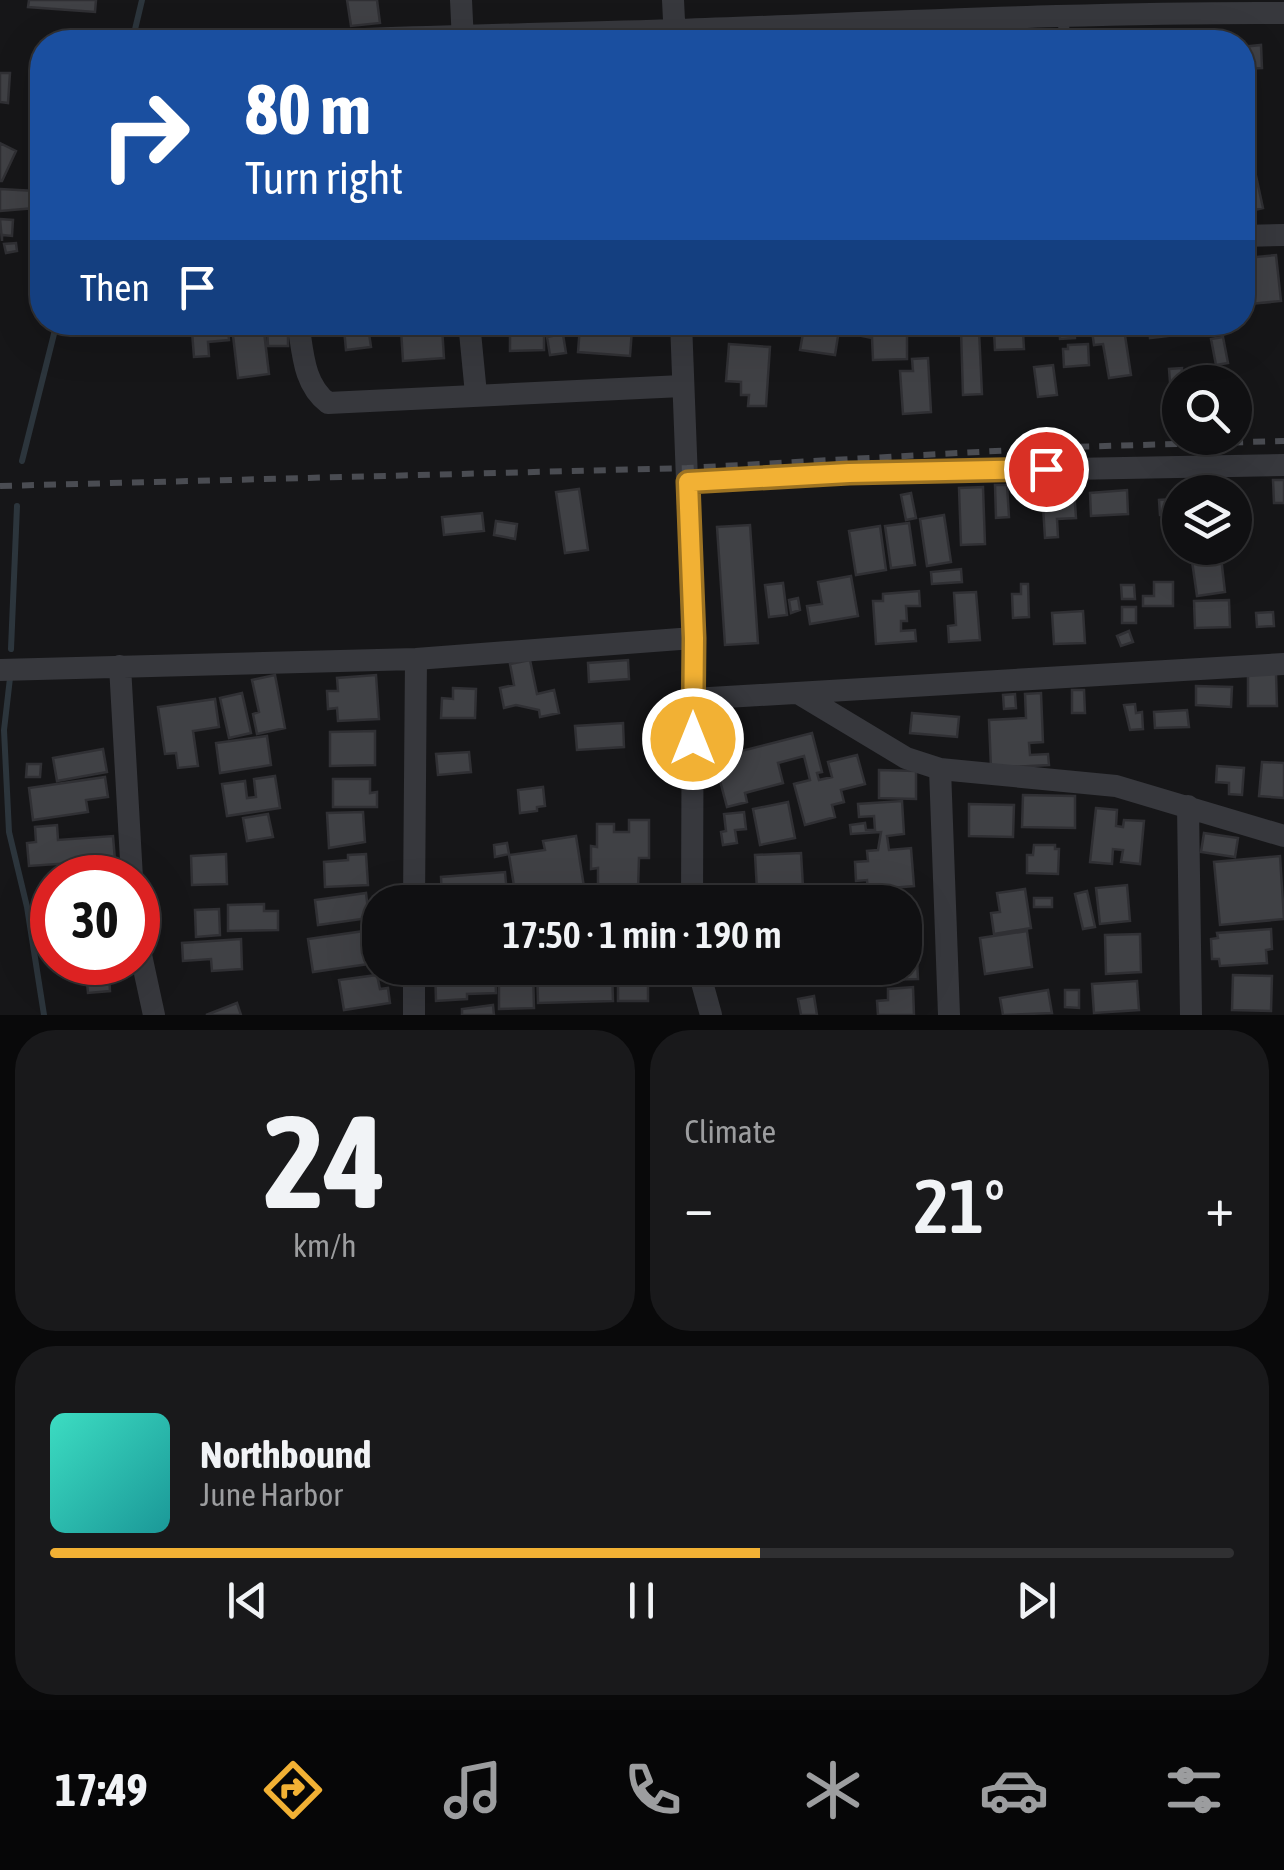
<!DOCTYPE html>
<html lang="en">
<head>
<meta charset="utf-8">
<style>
  :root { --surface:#101012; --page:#19191b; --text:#f1f3f6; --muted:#9c9d9f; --line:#303032; --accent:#f2b134 }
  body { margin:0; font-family:"Asap Condensed",sans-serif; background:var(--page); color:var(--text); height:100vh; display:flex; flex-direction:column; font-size:38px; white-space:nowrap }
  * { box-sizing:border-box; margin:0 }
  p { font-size:32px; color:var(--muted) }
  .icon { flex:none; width:55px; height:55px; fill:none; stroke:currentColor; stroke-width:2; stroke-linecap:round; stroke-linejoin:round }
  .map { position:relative; height:1015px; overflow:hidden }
  .sheet { display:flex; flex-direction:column; gap:15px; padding:15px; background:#09090a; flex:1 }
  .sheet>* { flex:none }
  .guide { position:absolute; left:30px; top:30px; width:1225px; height:305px; border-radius:40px; box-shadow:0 10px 40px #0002,0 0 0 2px var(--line); background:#1a4fa0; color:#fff; overflow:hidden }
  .controls { position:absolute; left:1162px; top:365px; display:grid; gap:20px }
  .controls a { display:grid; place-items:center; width:90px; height:90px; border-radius:50%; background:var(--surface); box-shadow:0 10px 40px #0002,0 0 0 2px var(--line); font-size:50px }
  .speed { position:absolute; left:30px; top:855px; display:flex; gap:20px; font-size:50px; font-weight:700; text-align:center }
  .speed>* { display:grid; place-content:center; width:130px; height:130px; border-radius:50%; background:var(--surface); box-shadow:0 10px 40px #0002,0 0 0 2px var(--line); line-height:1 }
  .speed .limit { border:15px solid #d22; background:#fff; color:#111 }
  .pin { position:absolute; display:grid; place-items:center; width:85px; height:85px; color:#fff; margin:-42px; border:5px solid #fff; border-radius:50%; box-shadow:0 2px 10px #0007 }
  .me { position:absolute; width:110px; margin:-55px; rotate:0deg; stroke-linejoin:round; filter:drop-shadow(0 0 8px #0008) }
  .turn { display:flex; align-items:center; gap:35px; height:210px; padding:0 50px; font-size:45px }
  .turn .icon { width:130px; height:130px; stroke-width:2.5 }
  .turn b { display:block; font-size:70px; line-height:85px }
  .then { display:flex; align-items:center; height:95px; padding:0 50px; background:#0003; gap:20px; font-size:38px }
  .big { font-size:75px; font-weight:600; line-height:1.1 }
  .sheet .tile { flex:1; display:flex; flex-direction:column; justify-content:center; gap:15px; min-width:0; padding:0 35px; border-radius:40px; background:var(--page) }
  .sheet .dial { align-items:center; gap:0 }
  .dial b { font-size:130px; line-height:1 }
  .song { display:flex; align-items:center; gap:30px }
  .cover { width:120px; height:120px; border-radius:15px; background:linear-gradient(135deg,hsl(170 70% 55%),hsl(180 70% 35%)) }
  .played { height:10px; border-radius:5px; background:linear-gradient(90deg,var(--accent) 60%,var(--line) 60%) }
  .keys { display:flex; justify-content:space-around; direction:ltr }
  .heat { display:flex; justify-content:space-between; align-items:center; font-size:55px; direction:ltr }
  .sheet .tiles { flex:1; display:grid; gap:15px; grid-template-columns:1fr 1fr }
  .tile:last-child { grid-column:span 2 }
  .trip { position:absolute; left:362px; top:885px; width:560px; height:100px; border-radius:40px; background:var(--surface); box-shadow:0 10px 40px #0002,0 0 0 2px var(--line); font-weight:600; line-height:100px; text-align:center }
  .dock { display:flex; height:160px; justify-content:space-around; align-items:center; background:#060607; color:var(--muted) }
  .dock .icon { width:70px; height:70px }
  .dock .on { color:var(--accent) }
  .dock b { font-size:45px; color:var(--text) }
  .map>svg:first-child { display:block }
</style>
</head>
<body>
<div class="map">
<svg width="1284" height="1015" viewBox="0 0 1284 1015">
  <rect width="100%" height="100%" fill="#161618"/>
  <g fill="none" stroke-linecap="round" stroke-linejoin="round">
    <path stroke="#2c353c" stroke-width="6" d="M132 42 142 0
      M22 461 57 322
      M11 649 17 506
      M10 678 4 730 9 832 27 907 44 1015"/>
  </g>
  <path fill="#404145" stroke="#303034" stroke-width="2.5" d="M29 0H96L95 12 28 7Z
    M347 0H377L380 23 351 26Z
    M925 36 949 37V42H925Z
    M1261 45 1262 68 1242 69V47Z
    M0 73H10L8 103 0 102Z
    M1248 139 1263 208 1242 213V140Z
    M0 143 16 151 2 181H0Z
    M0 189 36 191 35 208 0 211Z
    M0 219 13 220 12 236 2 235V241Z
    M16 243 17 251 6 253 4 244Z
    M1276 255 1281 301 1250 304 1245 258Z
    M510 322H544V350L510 351Z
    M550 322H561L566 353 550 355 547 337 552 336Z
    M722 322H779V334L722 332Z
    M805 322 840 324 835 355 800 350Z
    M861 322H871V327L907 326V359L873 360 872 338 852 334V324Z
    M1059 322H1074L1075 338 1060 339Z
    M1123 322 1131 375 1109 378 1103 344 1094 345 1091 324Z
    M1149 322H1176L1177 335 1150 338Z
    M263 323 269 374 238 378 232 327Z
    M368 326 371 347 346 350 344 329Z
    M580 326 632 330 630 356 578 352Z
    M288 327V346H268L267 328Z
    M442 327 444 358 403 361 401 330Z
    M228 328 229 340 208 342 209 356 194 357 192 332Z
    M979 330 982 394 963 395 961 331Z
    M1023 331 1024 349 995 350 994 332Z
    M1223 337 1228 363 1216 365 1211 339Z
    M729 344 770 347 766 406H748L749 395H741V382L726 381Z
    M1088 344 1089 365 1064 367 1063 349H1068V345Z
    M928 358 931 412 903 414 900 371H913L912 359Z
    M1053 365 1057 395 1038 397 1034 367Z
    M1182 368 1180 394 1171 395 1169 369Z
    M1273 480H1284V503H1274Z
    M995 485H1007L1009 517 996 518Z
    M983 487 985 544 961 545 959 488Z
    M1074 488 1076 518 1057 519 1058 537 1045 538 1042 490Z
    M579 489 588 550 565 553 556 492Z
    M1127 490 1128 514 1091 516 1090 493Z
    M911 493 916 518 906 520 901 495Z
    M1172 499 1174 514 1160 515 1159 500Z
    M482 513 484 531 444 535 442 517Z
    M944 515 951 562 927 566 920 519Z
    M496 521 517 524 515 539 494 535Z
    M909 523 915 565 891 568 885 526Z
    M750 525 758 643 725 645 717 527Z
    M880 526 886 570 856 575 849 531Z
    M1221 557 1225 592 1197 596 1192 561Z
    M961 569 962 582 932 584 931 572Z
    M851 576 858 616 810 624 807 606 822 604 818 582Z
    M1154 582H1173V606H1143V596H1154Z
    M783 583 787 615 769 617 765 585Z
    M1021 584H1028L1029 617 1013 618 1012 594H1021Z
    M1121 585H1134L1135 599H1122Z
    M919 591 920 606H906L907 621H901V631L915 630 916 641 876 644 873 601H883V594Z
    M976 592 980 640 949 642 948 626 956 625 954 593Z
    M798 598 800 610 791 613 789 600Z
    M1229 600 1230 627 1195 628 1194 601Z
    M1122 607H1136V623H1122Z
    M1083 611 1085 643 1054 644 1052 613Z
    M1273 612 1274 626 1257 627 1256 613Z
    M1129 631 1133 642 1121 646 1117 636Z
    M530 660 537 694 554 690 559 713 540 717 539 710 516 705 504 708 500 688 514 685 510 664Z
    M628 660 629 679 589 682 588 663Z
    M1276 673 1277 706H1248V674Z
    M275 675 285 728 257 734 253 714 259 712 252 680Z
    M376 675 379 719 338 721 337 708 328 709 327 691H338L337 678Z
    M1196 686 1232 687 1231 707 1196 705Z
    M453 688 476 689 475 718H441L442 698 453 699Z
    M1072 690H1084L1085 713H1072Z
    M242 693 251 733 229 738 220 698Z
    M1041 693 1043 742 1029 743 1030 755 1048 754 1049 765 991 768 989 720 1026 718 1025 694Z
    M1015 694 1016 708 1004 709 1003 695Z
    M215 699 219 727 193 731 198 766 178 768 176 753 165 754 158 707Z
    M1135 704 1136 713 1142 712 1143 729 1130 730 1124 705Z
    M1187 710 1189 727 1155 728 1154 712Z
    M912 713 959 717 957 737 910 733Z
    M623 723 624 747 577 750 575 726Z
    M375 731V765L330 766V732Z
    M812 733 822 772 817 773 819 780 832 777 828 762 857 755 865 784 841 790 844 802 832 805 835 817 805 825 794 784 810 780 804 756 778 763 783 783 745 793 747 802 727 807 714 758Z
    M267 736 271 765 220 773 216 743Z
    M103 749 107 772 57 781 53 758Z
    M469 752 471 772 438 775 436 754Z
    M1262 762 1284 763V798L1259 796Z
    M27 764H41L40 777H26Z
    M1217 766 1244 768 1242 795 1229 794V783L1216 782Z
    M879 770 916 771V799L879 798Z
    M275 776 280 808 227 816 222 784 245 781 247 798 256 797 254 779Z
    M105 777 108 797 86 800 88 812 33 820 29 788Z
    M333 779H370V793L377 792V807H333Z
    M543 787 545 806 537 807V811L520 813 518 790Z
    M1023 795 1075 796V828L1022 827Z
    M902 801 904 834 887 836 889 850 911 848 914 886 868 890 867 880 856 881 855 862 868 861 867 851 878 850 881 832 851 834 850 825 865 823 866 830H875L874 816 859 817 858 804Z
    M788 802 795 838 760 845 753 809Z
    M969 804 1014 805 1013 837 969 836Z
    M1096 808 1117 810 1116 826 1123 827 1124 820 1144 821 1140 864 1121 862 1123 850 1113 849 1112 864 1090 862Z
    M363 812 365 842 329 848 327 813Z
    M744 812 746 829 735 830 737 843 723 845 721 832 726 831 724 814Z
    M268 814 273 837 247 841 243 818Z
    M629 820H649V858H639L638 890 633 889V901L637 902H604V894H598V868L591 869V846L597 847V824H614V832H629Z
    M57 825 58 840 113 836 115 860 29 866 27 843 36 842 35 827Z
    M1204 833 1238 838 1235 857 1201 852Z
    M576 836 584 887 516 898 509 855 545 850 543 841Z
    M507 843 509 854 495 857 494 845Z
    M1034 845H1055V849H1059L1058 874 1027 873V855H1033Z
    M801 853 803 887 757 890 755 855Z
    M226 854 227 884 192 885 191 856Z
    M366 854 368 885 325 887 324 862 348 860V855Z
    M1280 856 1284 919 1220 925 1214 862Z
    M505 872 507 894 442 899 441 877Z
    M1127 885 1130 921 1100 924 1096 888Z
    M1025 889 1031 928 994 934 991 913 1000 912 997 893Z
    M1087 891 1095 927 1083 929 1075 894Z
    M366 893 369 918 318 925 315 900Z
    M895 894 896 902H859L858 895Z
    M1034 898H1052V907H1034Z
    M264 904V911H278V930L228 931V905Z
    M219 909 220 935 196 937 195 910Z
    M1271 929 1272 949 1266 950 1267 963 1220 966 1219 959H1212L1211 939 1218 938 1217 933Z
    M371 930 376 963 313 972 308 939Z
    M1027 931 1032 967 985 974 980 938Z
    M1140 934 1141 972 1106 974 1105 935Z
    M241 939 242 969 212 971 211 959 183 961 182 943Z
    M905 943 907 959H917L918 979 868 980V968H905Z
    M85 962H125L126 972 109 974 110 991 88 993Z
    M435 968H495L496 993 467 994V999L436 1001Z
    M515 968H533L534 1008 499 1009V976L515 975Z
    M537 968H612L613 1001 538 1003Z
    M618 968H648V1001H618Z
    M757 968H807L808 976 759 983Z
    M825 968H855L857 977 827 982Z
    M377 975 380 989 388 988 390 1003 344 1010 339 980Z
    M1233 975 1272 976 1271 1011 1232 1010Z
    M1137 981 1139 1010 1094 1013 1092 984Z
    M913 987 914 1015H878L877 1001 888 1000V989Z
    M1048 990 1052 1013 1003 1015 1000 998Z
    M1065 990H1079V1008L1065 1007Z
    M814 996 817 1015H801L798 999Z
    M237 1003 241 1015H206Z
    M493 1005 494 1015H462V1009Z"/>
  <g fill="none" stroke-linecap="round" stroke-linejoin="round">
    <path stroke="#37383d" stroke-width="11" d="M1063 18 1065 42"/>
    <path stroke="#37383d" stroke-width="22" d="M461 0 463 42
      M673 0 675 41
      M175 40 282 42
      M292 42C421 36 550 34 678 30 880 23 1082 12 1284 13
      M1242 236 1284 235
      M298 322C303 352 303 384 328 403L682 386
      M469 322 476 394
      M681 322 693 638 692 902
      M688 482 849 473 1284 465
      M120 666 132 878
      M0 670 416 659 693 638
      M798 693 906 758 940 769 1116 786 1284 836
      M693 699 1284 664
      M940 769 949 1015
      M1188 806 1191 1015
      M414 902 416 659
      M138 941 154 1015
      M698 968 711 1015
      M414 1015V968"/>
    <path stroke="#4a4c52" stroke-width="6" stroke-dasharray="12 10" stroke-linecap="butt" d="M0 486 687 468 1068 447 1284 441"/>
  </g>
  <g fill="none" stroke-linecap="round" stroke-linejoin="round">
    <defs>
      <path id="route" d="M693 739 694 638 688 482 849 473 1046 469"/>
    </defs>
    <use href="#route" stroke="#9d7322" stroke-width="25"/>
    <use href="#route" stroke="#f2b134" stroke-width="18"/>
  </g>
</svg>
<div class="controls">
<a><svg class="icon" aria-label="search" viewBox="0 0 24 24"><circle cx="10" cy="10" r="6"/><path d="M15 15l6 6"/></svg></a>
<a><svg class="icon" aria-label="layers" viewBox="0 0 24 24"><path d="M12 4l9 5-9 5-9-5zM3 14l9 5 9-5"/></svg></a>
</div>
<div class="speed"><div class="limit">30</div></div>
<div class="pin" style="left:1046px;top:469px;background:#d93025"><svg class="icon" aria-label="arrive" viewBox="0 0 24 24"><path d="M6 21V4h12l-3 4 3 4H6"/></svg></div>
<svg class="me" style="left:693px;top:739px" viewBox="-20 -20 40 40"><circle r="17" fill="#f2b134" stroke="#fff" stroke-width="3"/><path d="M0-11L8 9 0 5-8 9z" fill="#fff"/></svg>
<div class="trip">17:50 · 1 min · 190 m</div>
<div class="guide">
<div class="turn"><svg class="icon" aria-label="right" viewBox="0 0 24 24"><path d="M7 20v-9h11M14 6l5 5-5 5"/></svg><div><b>80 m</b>Turn right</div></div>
<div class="then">Then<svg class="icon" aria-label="arrive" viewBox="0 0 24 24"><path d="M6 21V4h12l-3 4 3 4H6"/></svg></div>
</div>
</div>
<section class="sheet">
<div class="tiles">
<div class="tile dial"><b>24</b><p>km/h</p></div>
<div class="tile"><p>Climate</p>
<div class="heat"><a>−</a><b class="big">21°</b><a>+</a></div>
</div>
<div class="tile">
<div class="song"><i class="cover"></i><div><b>Northbound</b><p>June Harbor</p></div></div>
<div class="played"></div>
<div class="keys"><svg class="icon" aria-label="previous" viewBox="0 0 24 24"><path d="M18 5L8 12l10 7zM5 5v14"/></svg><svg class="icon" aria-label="pause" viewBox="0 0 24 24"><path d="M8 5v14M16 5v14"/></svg><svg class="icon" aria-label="next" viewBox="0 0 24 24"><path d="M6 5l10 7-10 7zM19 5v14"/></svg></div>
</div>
</div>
</section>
<nav class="dock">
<b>17:49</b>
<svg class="icon on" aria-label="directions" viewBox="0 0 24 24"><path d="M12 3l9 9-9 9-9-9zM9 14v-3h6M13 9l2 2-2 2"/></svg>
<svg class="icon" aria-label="music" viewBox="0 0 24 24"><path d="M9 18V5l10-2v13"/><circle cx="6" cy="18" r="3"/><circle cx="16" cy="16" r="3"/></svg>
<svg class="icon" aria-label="phone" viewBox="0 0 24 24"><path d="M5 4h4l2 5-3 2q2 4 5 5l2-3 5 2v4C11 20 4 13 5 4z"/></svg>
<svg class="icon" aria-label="climate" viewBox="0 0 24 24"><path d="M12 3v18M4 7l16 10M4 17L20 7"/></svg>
<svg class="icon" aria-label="car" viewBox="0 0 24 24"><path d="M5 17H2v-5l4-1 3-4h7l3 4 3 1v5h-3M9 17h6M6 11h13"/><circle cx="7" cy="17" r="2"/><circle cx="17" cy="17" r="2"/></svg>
<svg class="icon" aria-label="filters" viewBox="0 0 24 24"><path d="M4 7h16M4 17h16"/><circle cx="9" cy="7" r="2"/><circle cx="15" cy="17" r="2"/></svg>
</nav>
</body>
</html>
